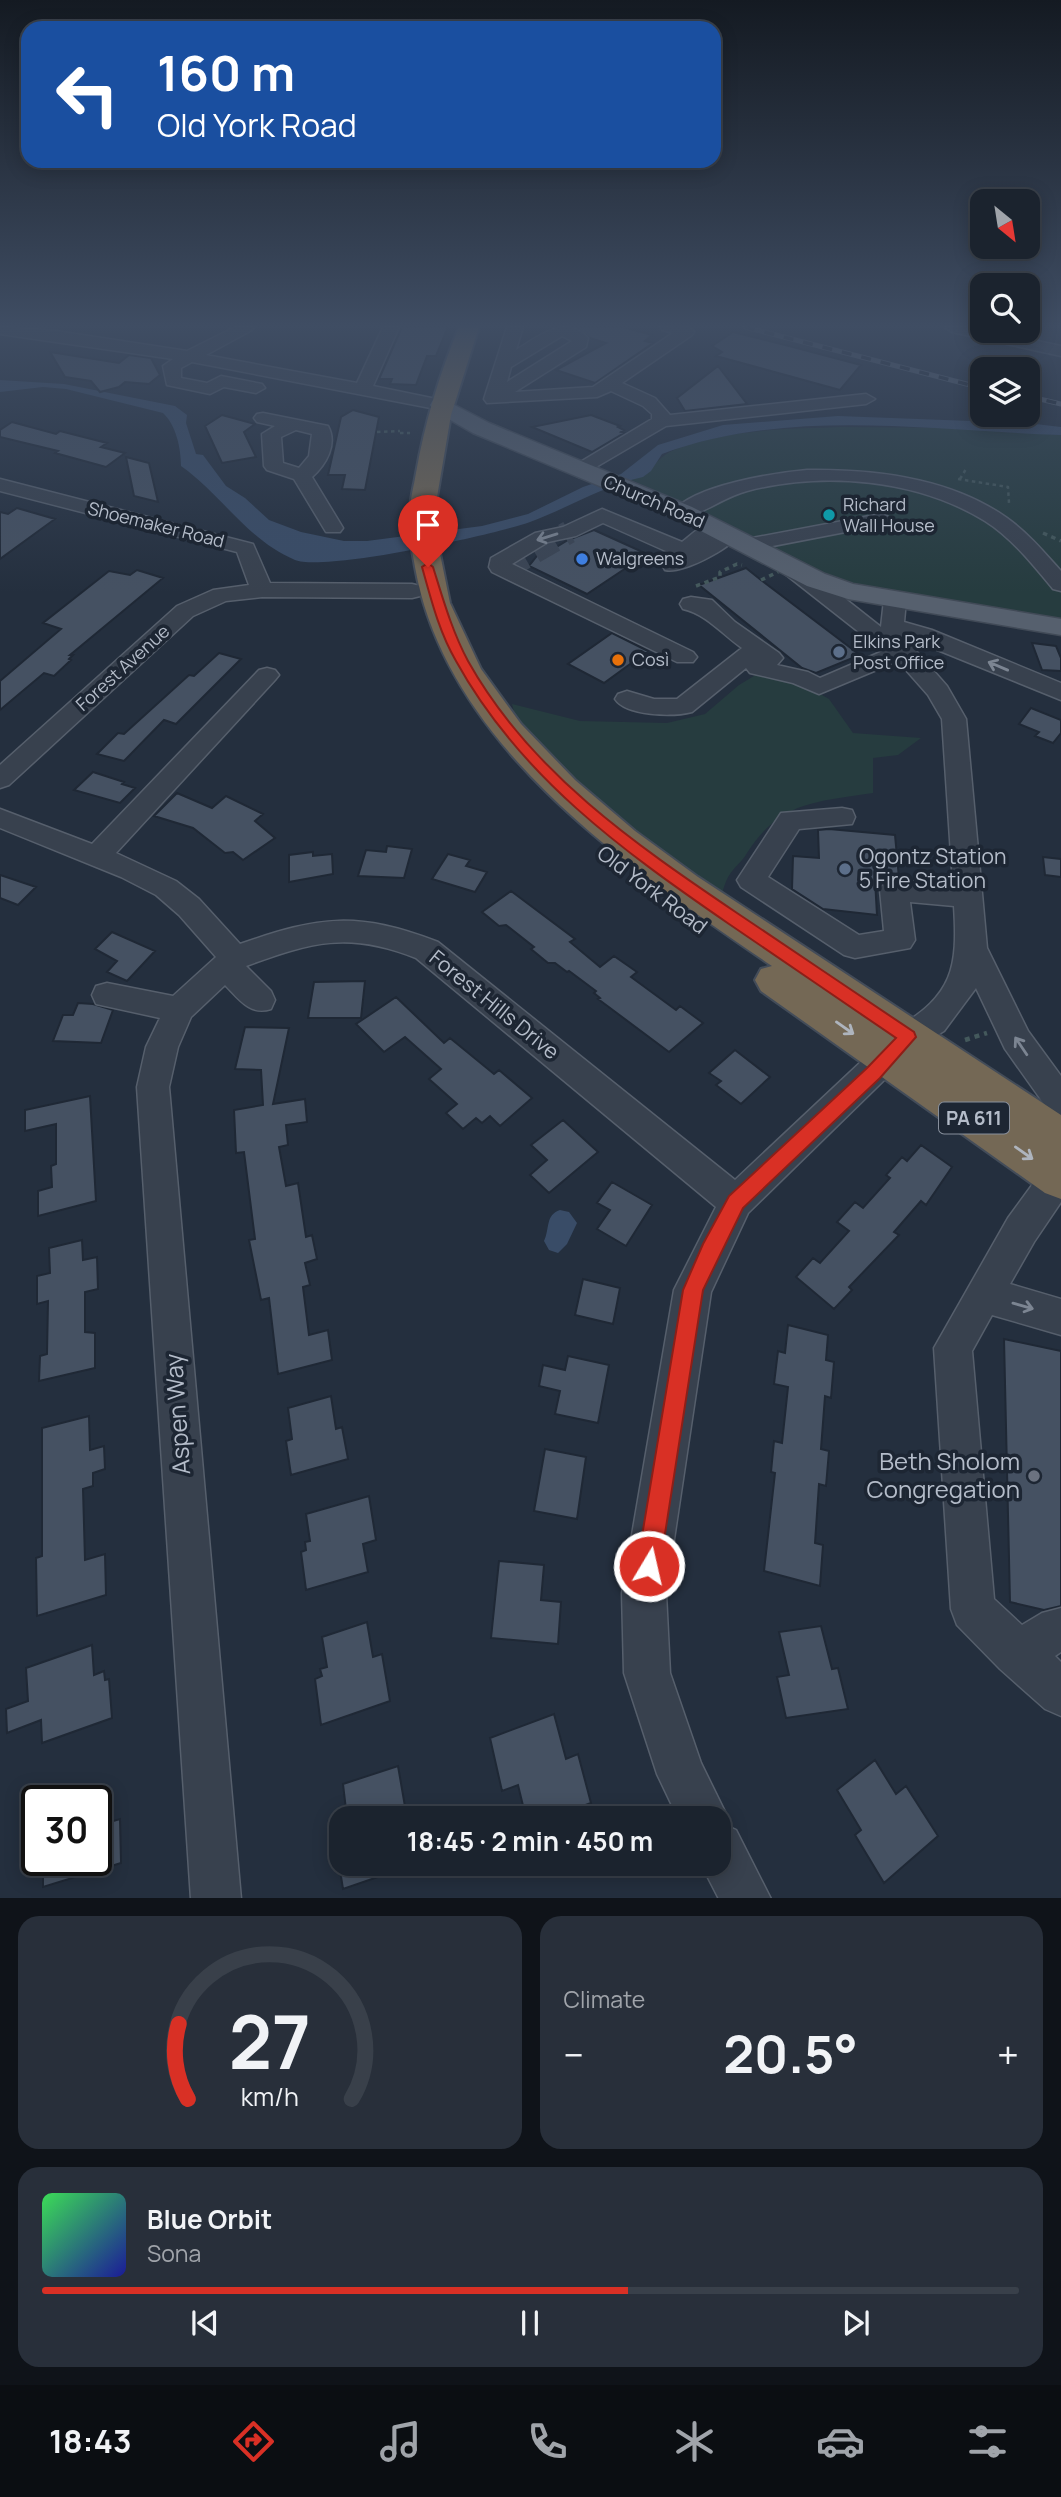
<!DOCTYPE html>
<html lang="en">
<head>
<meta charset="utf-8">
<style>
  :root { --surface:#1b232e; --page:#282f3a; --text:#f1f3f6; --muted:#a0a4aa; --line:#39404a; --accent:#d93025 }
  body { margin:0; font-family:Manrope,sans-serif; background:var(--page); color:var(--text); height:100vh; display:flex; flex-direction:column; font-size:26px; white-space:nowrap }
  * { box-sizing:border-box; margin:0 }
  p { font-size:23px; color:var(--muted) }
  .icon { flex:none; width:38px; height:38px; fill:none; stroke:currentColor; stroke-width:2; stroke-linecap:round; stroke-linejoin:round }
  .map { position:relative; height:1898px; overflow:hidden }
  .drawer { display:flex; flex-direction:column; gap:18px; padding:18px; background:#0f1319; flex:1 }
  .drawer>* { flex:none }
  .guide { position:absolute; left:21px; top:21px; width:700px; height:147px; border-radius:21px; box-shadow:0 4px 18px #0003,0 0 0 2px var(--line); background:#1a4fa0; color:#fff; overflow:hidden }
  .needle { width:46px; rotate:150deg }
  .fabs { position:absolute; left:970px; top:189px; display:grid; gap:14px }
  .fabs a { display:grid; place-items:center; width:70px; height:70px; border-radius:14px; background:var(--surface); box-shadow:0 4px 18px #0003,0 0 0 2px var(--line); font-size:35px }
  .speed { position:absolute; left:21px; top:1785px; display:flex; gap:14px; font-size:35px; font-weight:700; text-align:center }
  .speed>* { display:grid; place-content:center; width:91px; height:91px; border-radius:50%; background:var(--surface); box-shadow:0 4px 18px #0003,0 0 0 2px var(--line); line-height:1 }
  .speed .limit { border:4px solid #111; border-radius:10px; background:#fff; color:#111 }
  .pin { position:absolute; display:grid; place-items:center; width:60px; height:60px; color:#fff; margin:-72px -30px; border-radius:50% 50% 50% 0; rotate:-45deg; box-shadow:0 0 7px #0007 }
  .pin .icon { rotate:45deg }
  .me { position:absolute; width:77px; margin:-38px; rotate:9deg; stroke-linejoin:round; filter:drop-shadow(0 0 5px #0008) }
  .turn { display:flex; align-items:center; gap:24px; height:147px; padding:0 21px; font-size:32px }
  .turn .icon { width:91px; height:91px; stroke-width:2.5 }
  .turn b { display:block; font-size:49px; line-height:60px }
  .big { font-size:52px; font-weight:700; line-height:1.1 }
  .drawer .widget { flex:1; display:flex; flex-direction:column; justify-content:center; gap:10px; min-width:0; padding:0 24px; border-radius:21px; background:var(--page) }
  .drawer .dial { align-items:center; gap:0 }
  .dial svg { height:182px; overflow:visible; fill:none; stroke:var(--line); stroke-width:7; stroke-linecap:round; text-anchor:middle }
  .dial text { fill:var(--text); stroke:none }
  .song { display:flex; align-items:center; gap:21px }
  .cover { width:84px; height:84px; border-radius:10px; background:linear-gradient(135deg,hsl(130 70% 55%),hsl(240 70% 35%)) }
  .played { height:7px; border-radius:4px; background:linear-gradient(90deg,var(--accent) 60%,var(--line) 60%) }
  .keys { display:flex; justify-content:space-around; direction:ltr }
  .heat { display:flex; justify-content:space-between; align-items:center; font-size:38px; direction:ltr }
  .drawer .tiles { flex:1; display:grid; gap:18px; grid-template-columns:1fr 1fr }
  .widget:last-child { grid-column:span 2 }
  .trip { position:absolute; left:329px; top:1806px; width:402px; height:70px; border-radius:21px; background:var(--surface); box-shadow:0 4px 18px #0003,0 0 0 2px var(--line); font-weight:700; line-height:70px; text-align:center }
  .menu { display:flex; height:112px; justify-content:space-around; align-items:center; background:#0b0e12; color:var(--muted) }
  .menu .icon { width:49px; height:49px }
  .menu .on { color:var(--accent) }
  .menu b { font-size:32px; color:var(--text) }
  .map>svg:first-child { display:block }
</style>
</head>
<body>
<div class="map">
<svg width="1061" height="1899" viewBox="0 0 1061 1899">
  <rect width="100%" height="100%" fill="#242f3e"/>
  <path fill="#263c3f" d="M841 427 965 428 1061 435V620L850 584 825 574 703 511 631 480C650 476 656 457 674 450 728 429 784 429 841 427Z
    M764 670 804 685 829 699 853 733 921 738 898 755 873 758V793C816 802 780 801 747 853 743 861 735 866 730 874 725 881 723 891 720 899L565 773 517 723 512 704 580 721 667 723 705 714 739 685Z"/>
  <path fill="#394c67" d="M0 380 64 384 175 406 187 415 186 423 196 454 203 455 226 486 245 498 269 520 301 532 344 541H367L482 526 528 514 583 487 621 474 658 445 723 425 838 416 1027 423 1061 427V435C931 431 787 407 662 454L651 471 643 477C603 486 568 508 530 522 494 535 325 572 295 560 247 540 221 494 181 466 181 448 176 425 163 413L66 389 43 387 0 392Z
    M560 1210 569 1212 577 1223 567 1244 558 1253 549 1250 544 1241C550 1229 545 1215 560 1210Z"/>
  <path fill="#455162" stroke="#1f2835" stroke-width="2" d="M402 327H448L436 356H427L416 385 390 384 392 379H379Z
    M575 327H623L652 335 645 341 653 343 595 383 556 370 606 343 590 338Z
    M733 332 789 346 861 365 840 390 716 356 722 352 712 346Z
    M50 352 119 363 129 355 151 358 160 375 149 384 125 382 119 387 100 392 91 381 65 377Z
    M718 366 747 404 685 411 677 398Z
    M353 410 379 417 365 490 342 489 345 475H328L341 417Z
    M222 415 255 424 244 432 256 457 222 463 205 426Z
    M591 415 620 426 618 427 624 430 621 432 624 433 592 452 532 427Z
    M12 422 56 434 60 431 107 443 101 447 125 453 106 467 55 453 58 451 0 437V430Z
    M126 457 149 463 158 502 134 496Z
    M17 508 55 519 0 559V512L8 514Z
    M594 530 647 554 587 594 529 566 540 552 545 554 568 540Z
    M746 568 761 580 860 655 816 673 802 668 699 585Z
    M137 570 163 578 70 655H73L69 659 71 660 54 676 44 673 0 710V681L61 629 43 623 109 571 130 575Z
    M612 633 648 651 604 683 568 664Z
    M1032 643 1056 646 1061 658V671L1042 670Z
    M219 653 241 659 176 724 164 720 124 761 97 754 118 733 124 734 189 675 194 676Z
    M1031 708 1061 720V733L1053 743 1035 736 1039 732 1019 724Z
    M93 772 124 782 122 784 135 788 120 803 74 790Z
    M177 793 212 808 226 796 263 814 255 821 275 838 243 860 233 852 225 853 193 828 154 816Z
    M829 829 895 835 899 878 875 880 877 915 823 909 792 889 793 856 819 858 818 830Z
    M387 846 412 849 404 878 358 876 366 850 386 852Z
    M313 852V856L332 854 333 874 289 882V855Z
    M448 854 470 860 466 866 487 872 475 892 432 879Z
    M1043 857 1061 859V877L1045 875Z
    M0 875 36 887 18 905 0 898Z
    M511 891 575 939 570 942 600 967 614 956 637 972 631 977 676 1010 680 1006 703 1023 669 1052 598 999 600 998 594 993 596 991 569 971 567 972 555 963H548L531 949 534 947 506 925 499 926 482 912Z
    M112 932 155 951 127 981 107 972 117 961 95 949Z
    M365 981 361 1018H308L314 982Z
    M396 997 444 1043 450 1038 494 1074 499 1070 532 1098 500 1126 490 1116 482 1123 476 1118 463 1129 446 1113 457 1104 429 1079 441 1069 405 1037 384 1052 356 1024Z
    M78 1003 93 1004 113 1010 101 1043 53 1041 63 1015H73Z
    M245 1027 289 1028 273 1104 305 1099 307 1122 286 1125 288 1145 279 1147 286 1186 298 1183 306 1237 312 1235 317 1259 305 1263 310 1285 303 1287 309 1335 328 1330 332 1360 278 1374 269 1298 261 1300 249 1240 255 1239 244 1152 236 1153 234 1110 263 1105 261 1070 235 1069Z
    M735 1050 770 1077 741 1104 716 1085 721 1081 709 1073Z
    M90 1096 96 1201 38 1216V1191L52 1187 51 1166 56 1164V1124L25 1131V1110Z
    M563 1120 598 1152 549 1193 530 1175 547 1160 531 1145Z
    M921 1145 952 1167 926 1205 921 1201 894 1232 899 1235 849 1287 852 1290 834 1309 796 1277 813 1258 820 1263 849 1231 837 1222 855 1202 863 1208 890 1178 886 1175 902 1157 907 1161Z
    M612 1182 652 1205 626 1246 597 1229 610 1210 597 1203Z
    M82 1240 83 1260 97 1257 98 1289 85 1292V1332L95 1333V1368L39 1381 40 1356 47 1354 48 1301 37 1304V1276L50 1273 49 1248Z
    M583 1279 620 1288 613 1324 575 1315Z
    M788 1325 828 1335 826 1360 834 1362 831 1398 825 1396 821 1449 829 1451 826 1486 819 1484 815 1543 823 1545 820 1586 764 1571 775 1473 771 1472 774 1441 782 1443 788 1387 774 1384 778 1351 785 1353Z
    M1004 1339 1061 1351V1606L1044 1610 1010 1602Z
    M568 1356 609 1365 598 1423 555 1414 560 1391 539 1386 543 1365 565 1370Z
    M331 1396 336 1429 342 1427 348 1459 291 1475 286 1441 292 1439 288 1408Z
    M89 1416 90 1450 104 1446 105 1469 93 1473V1486L83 1489 85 1560 105 1554 106 1595 37 1616 36 1558 42 1556V1428Z
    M545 1449 586 1457 577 1519 534 1511Z
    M369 1496 376 1540 363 1544 368 1572 306 1590 301 1552 306 1550 305 1542 310 1541 306 1514Z
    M499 1561 544 1565 541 1600 561 1602 558 1644 491 1638Z
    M367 1622 373 1657 382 1654 390 1701 321 1725 315 1679 322 1676 320 1669 327 1667 322 1637Z
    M821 1626 832 1669 838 1668 848 1709 786 1718 777 1677 789 1675 779 1632Z
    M92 1645 94 1675 104 1671 105 1680 109 1679 112 1718 42 1743 41 1720 7 1733 6 1709 28 1701 26 1668Z
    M554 1714 566 1759 578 1754 591 1803 550 1818H526L518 1785 502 1791 490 1738Z
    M875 1760 896 1794 906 1786 938 1836 884 1883 855 1835 861 1830 837 1790Z
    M398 1766 407 1818H347L343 1784Z
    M120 1819 121 1863 43 1887V1860H96V1826Z
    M339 1864H407V1867L343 1889Z"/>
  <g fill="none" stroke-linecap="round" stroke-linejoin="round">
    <path stroke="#3a4453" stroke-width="23" stroke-dasharray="23 11" stroke-linecap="butt" d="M505 569 569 532"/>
    <defs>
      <path id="minor" d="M0 327 56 331 187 351 235 327H254L252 330 206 355 357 383 383 327H399L373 386 441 400 450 405 441 410 192 362 181 368V378L207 383 221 376 262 384 265 388 256 393 224 387 210 394 167 385 163 366 173 359 0 334Z
        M507 327H523L516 350C539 336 565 314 588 338L586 347 515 392 593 387 673 333 662 330 660 327C671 327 687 323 694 332L692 335 622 383 655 398 670 415 866 394 875 399 866 404 666 426 579 477 569 471 572 467 652 419V414L643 406 611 391 597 397 487 403 484 399ZM562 336 572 341 507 382 511 367Z
        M944 327H972L1061 346V356L952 332Z
        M263 413 328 426C338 444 326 465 312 477L343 528 340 532H326L294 479 267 470 264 466 262 434 275 426 257 422 254 418 257 414ZM296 430 312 434 309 456 299 468 283 463 281 437Z
        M807 470C875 469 951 478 1007 518 1028 533 1044 552 1061 571V591L1053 589C1033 565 1012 538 985 521 917 479 824 471 747 491 724 497 705 513 683 518L676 516 673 512C693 485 775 473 807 470Z
        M0 479 253 544 270 583 412 584 420 586 423 591 420 596 412 598 262 597 226 601 193 616 9 785 0 788V765L177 606 213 590 249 585 237 552 0 491Z
        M602 509 682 542C694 533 705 520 721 524L723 530 736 531 739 535C729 549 683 574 665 570L660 560 668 552 603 523 576 536 548 542 512 564 693 652 697 657 693 662H677L492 572 489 567 491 558 535 533 563 527Z
        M880 514 887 516 890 520 887 524 747 551 740 549 737 545 740 541 747 539Z
        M788 559 796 560 881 627 884 600 887 595H903L906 600 904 622 932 630 1061 683V700L903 636 947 686 966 719 987 948 1028 1031 1061 1076V1115L1049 1111 1005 1049 976 988 944 1031 919 1046 748 1213 711 1292 666 1593 670 1673 701 1763 728 1818 725 1825 736 1830 771 1899H719L701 1864H719V1818H678L657 1774 624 1673 622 1593 674 1290 716 1207 416 958C348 931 312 942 246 966L271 991 275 1000 271 1009C250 1016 239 999 225 985L191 1017 178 1047 169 1087 241 1899H191L137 1087 146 1047 160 1018 96 1004 92 995 96 986 107 983 173 996 216 957 179 915 156 895 121 877 0 828V809L92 844 259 670 267 668 275 670 279 675 275 680 116 853 176 881 199 899 240 944C320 916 357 911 438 942L735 1180 897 1028C953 995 958 968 954 906L910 902 915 940 910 948 855 958 844 955 741 887 737 880 781 813 842 808 852 810 855 817 852 824 799 829 768 877 859 935 884 931 880 890 884 883 894 880 953 885 942 719 928 695 898 661 819 694 793 683 750 673 746 668 692 712C673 717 626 716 615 699L618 694 627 691 654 699H677L742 648C722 634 706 614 683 609L680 604 683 599 691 597 712 600 735 622 779 653 783 658 777 665 808 672 820 678 883 651 780 570 777 565 780 560Z
        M1058 1161 1061 1163V1202L1034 1242 1010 1284 1061 1299V1335L992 1315 972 1351 994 1599 1022 1625 1042 1613 1061 1608V1652L1055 1656 1061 1662V1716L1045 1709 1000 1669 957 1625 951 1609 934 1348 1008 1218 1046 1166Z"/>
      <path id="major" d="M441 398 489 423 692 507 825 574 853 584 1061 619V635L848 599 807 586 674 517 473 433 433 410 430 405 433 400Z"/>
      <path id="highway" d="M459 327H479L451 415 436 503 435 529 450 603 481 669 521 724 575 780 635 831 698 877 1061 1115V1199L1045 1193 761 991 755 980 761 969 772 966C631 869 447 748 415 567 413 554 409 539 409 525 408 508 413 490 416 473 425 422 439 375 459 327Z"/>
    </defs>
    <use href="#minor" stroke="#565f6c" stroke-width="3"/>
    <use href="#major" stroke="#414a57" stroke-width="3"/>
    <use href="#highway" stroke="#434c59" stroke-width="4"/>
    <path stroke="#44595c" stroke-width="2.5" stroke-dasharray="3.5 3.5" stroke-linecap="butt" d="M377 432 400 431
      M400 433H410
      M958 479 1008 487 1009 503
      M960 479 966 469"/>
    <path stroke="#44595c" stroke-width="3.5" stroke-dasharray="4.5 4.5" stroke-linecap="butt" d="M1043 533 1061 541
      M696 586 720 577V572L737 564 742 565"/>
    <path stroke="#44595c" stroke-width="4.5" stroke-dasharray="5 5" stroke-linecap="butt" d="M965 1040 987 1033"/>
    <use href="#minor" fill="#38414e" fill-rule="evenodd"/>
    <use href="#major" fill="#56606e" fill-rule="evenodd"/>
    <use href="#highway" fill="#746855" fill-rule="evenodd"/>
    <defs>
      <path id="rail" d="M745 327 982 388
        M1027 396 1061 404"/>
    </defs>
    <use href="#rail" stroke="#5a6575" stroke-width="5"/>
    <use href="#rail" stroke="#1d2633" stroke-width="3.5" stroke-dasharray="10" stroke-linecap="butt"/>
    <path stroke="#44595c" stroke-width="3.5" stroke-dasharray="4.5 4.5" stroke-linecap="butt" d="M761 580 778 572"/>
  </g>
  <defs><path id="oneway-shaft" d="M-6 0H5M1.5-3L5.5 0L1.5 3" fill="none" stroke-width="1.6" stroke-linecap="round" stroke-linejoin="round" transform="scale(1.75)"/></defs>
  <g stroke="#7c8592">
    <use href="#oneway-shaft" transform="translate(547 537) rotate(163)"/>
    <use href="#oneway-shaft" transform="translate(998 666) rotate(-157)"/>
    <use href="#oneway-shaft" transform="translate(1021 1046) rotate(-124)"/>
    <use href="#oneway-shaft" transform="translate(1023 1306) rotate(16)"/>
  </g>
  <g stroke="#aeb4bd">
    <use href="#oneway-shaft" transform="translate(845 1028) rotate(35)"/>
    <use href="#oneway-shaft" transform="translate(1024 1153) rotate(35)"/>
  </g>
  <linearGradient id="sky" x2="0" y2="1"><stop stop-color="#141a22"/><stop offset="0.55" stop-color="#3f4d63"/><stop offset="1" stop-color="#3f4d63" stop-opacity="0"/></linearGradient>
  <rect width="1061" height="592" fill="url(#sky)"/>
  <path fill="#d93025" stroke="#8d1f18" stroke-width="2" d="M428 563 433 567C443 599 452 631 468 661 530 772 635 844 737 913 796 953 855 992 914 1032L916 1037 880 1078 743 1208 703 1290 660 1566 657 1574 649 1577 641 1574 637 1566 683 1290 703 1244 729 1196 867 1068 896 1038C840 1000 785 962 729 924 623 851 520 777 456 661 439 632 431 599 422 567Z"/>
  <circle fill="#0f9aa8" stroke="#1d2633" stroke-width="2.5" cx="829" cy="515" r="7"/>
  <circle fill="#3f7fe0" stroke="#1d2633" stroke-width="2.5" cx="582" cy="559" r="7"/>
  <g fill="#5c6f8a" stroke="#1d2633" stroke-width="2.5">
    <circle cx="839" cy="652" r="7"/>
    <circle cx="845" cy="869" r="7"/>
  </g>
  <circle fill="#e8710a" stroke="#1d2633" stroke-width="2.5" cx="618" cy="660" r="7"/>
  <circle fill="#6b7280" stroke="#1d2633" stroke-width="2.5" cx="1034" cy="1476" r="7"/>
  <g text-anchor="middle" stroke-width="7" stroke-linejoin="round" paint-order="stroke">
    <g font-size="18" fill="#b4bcc9" stroke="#1d2633">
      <text transform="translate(654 502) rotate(23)" y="6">Church Road</text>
      <text transform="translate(156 525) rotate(14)" y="6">Shoemaker Road</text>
      <text transform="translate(123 668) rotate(-42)" y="6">Forest Avenue</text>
    </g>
    <g font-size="18" fill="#b4bcc9" stroke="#1d2633" text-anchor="start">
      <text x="843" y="511">Richard<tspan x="843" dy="21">Wall House</tspan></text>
      <text x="596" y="565">Walgreens</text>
      <text x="853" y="648">Elkins Park<tspan x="853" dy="21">Post Office</tspan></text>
      <text x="632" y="666">Così</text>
    </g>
    <rect fill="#1d2633" stroke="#878f9c" stroke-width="2" x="939" y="1102.5" width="70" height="31" rx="5"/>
    <g font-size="19" font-weight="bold" fill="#b4bcc9">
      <text x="974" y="1125">PA 611</text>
    </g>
    <g font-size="21" fill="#b4bcc9" stroke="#1d2633" text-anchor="start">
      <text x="859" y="864">Ogontz Station<tspan x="859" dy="24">5 Fire Station</tspan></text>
    </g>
    <g font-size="21" fill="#b4bcc9" stroke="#1d2633">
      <text transform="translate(652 890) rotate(37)" y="7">Old York Road</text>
      <text transform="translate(494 1005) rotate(39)" y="7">Forest Hills Drive</text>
    </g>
    <g font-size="24" fill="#b4bcc9" stroke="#1d2633">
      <text transform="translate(178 1414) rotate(-94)" y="8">Aspen Way</text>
    </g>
    <g font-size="24" fill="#b4bcc9" stroke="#1d2633" text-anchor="end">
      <text x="1020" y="1470">Beth Sholom<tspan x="1020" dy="28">Congregation</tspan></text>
    </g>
  </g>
</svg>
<div class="fabs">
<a><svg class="needle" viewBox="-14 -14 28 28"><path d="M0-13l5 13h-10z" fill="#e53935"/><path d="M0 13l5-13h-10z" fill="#a0a4aa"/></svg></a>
<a><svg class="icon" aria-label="search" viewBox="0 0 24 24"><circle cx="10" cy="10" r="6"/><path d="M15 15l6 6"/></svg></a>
<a><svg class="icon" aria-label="layers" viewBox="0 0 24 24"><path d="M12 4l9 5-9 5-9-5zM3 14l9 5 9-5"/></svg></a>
</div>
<div class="speed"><div class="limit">30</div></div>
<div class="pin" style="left:428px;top:567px;background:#d93025"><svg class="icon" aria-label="arrive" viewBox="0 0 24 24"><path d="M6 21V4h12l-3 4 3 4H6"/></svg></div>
<svg class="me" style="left:649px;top:1566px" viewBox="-20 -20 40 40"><circle r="17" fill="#d93025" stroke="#fff" stroke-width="3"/><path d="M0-11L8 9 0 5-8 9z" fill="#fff"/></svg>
<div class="trip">18:45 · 2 min · 450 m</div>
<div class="guide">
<div class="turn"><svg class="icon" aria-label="left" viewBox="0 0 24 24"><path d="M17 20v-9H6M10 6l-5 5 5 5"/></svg><div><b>160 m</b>Old York Road</div></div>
</div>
</div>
<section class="drawer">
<div class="tiles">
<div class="widget dial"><svg viewBox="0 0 100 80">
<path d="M14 69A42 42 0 1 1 86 69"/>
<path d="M14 69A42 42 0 0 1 10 36" stroke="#d93025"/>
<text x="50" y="56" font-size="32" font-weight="700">27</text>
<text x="50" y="72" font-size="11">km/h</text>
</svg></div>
<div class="widget"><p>Climate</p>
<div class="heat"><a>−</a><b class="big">20.5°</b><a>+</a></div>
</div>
<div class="widget">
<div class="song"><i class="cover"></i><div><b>Blue Orbit</b><p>Sona</p></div></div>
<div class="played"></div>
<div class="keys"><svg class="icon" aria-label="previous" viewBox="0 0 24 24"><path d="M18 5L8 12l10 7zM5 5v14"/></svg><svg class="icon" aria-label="pause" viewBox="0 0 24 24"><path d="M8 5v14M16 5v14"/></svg><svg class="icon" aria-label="next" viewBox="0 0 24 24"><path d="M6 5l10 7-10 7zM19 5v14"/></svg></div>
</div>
</div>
</section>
<nav class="menu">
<b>18:43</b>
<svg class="icon on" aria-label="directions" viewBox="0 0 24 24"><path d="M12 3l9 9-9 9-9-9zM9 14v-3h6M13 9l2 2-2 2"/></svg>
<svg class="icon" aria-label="music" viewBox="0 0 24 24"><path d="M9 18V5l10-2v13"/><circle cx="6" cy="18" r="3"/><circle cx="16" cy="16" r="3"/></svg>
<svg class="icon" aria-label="phone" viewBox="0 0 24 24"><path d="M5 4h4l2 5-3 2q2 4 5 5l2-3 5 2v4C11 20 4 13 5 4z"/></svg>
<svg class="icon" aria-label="climate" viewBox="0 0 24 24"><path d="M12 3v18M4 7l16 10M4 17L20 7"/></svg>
<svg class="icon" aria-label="car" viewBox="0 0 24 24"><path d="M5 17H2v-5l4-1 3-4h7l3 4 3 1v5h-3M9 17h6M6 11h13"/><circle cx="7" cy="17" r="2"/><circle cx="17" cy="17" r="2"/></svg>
<svg class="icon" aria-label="filters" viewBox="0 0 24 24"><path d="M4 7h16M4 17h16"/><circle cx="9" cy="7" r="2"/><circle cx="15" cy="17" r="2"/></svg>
</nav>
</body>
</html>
